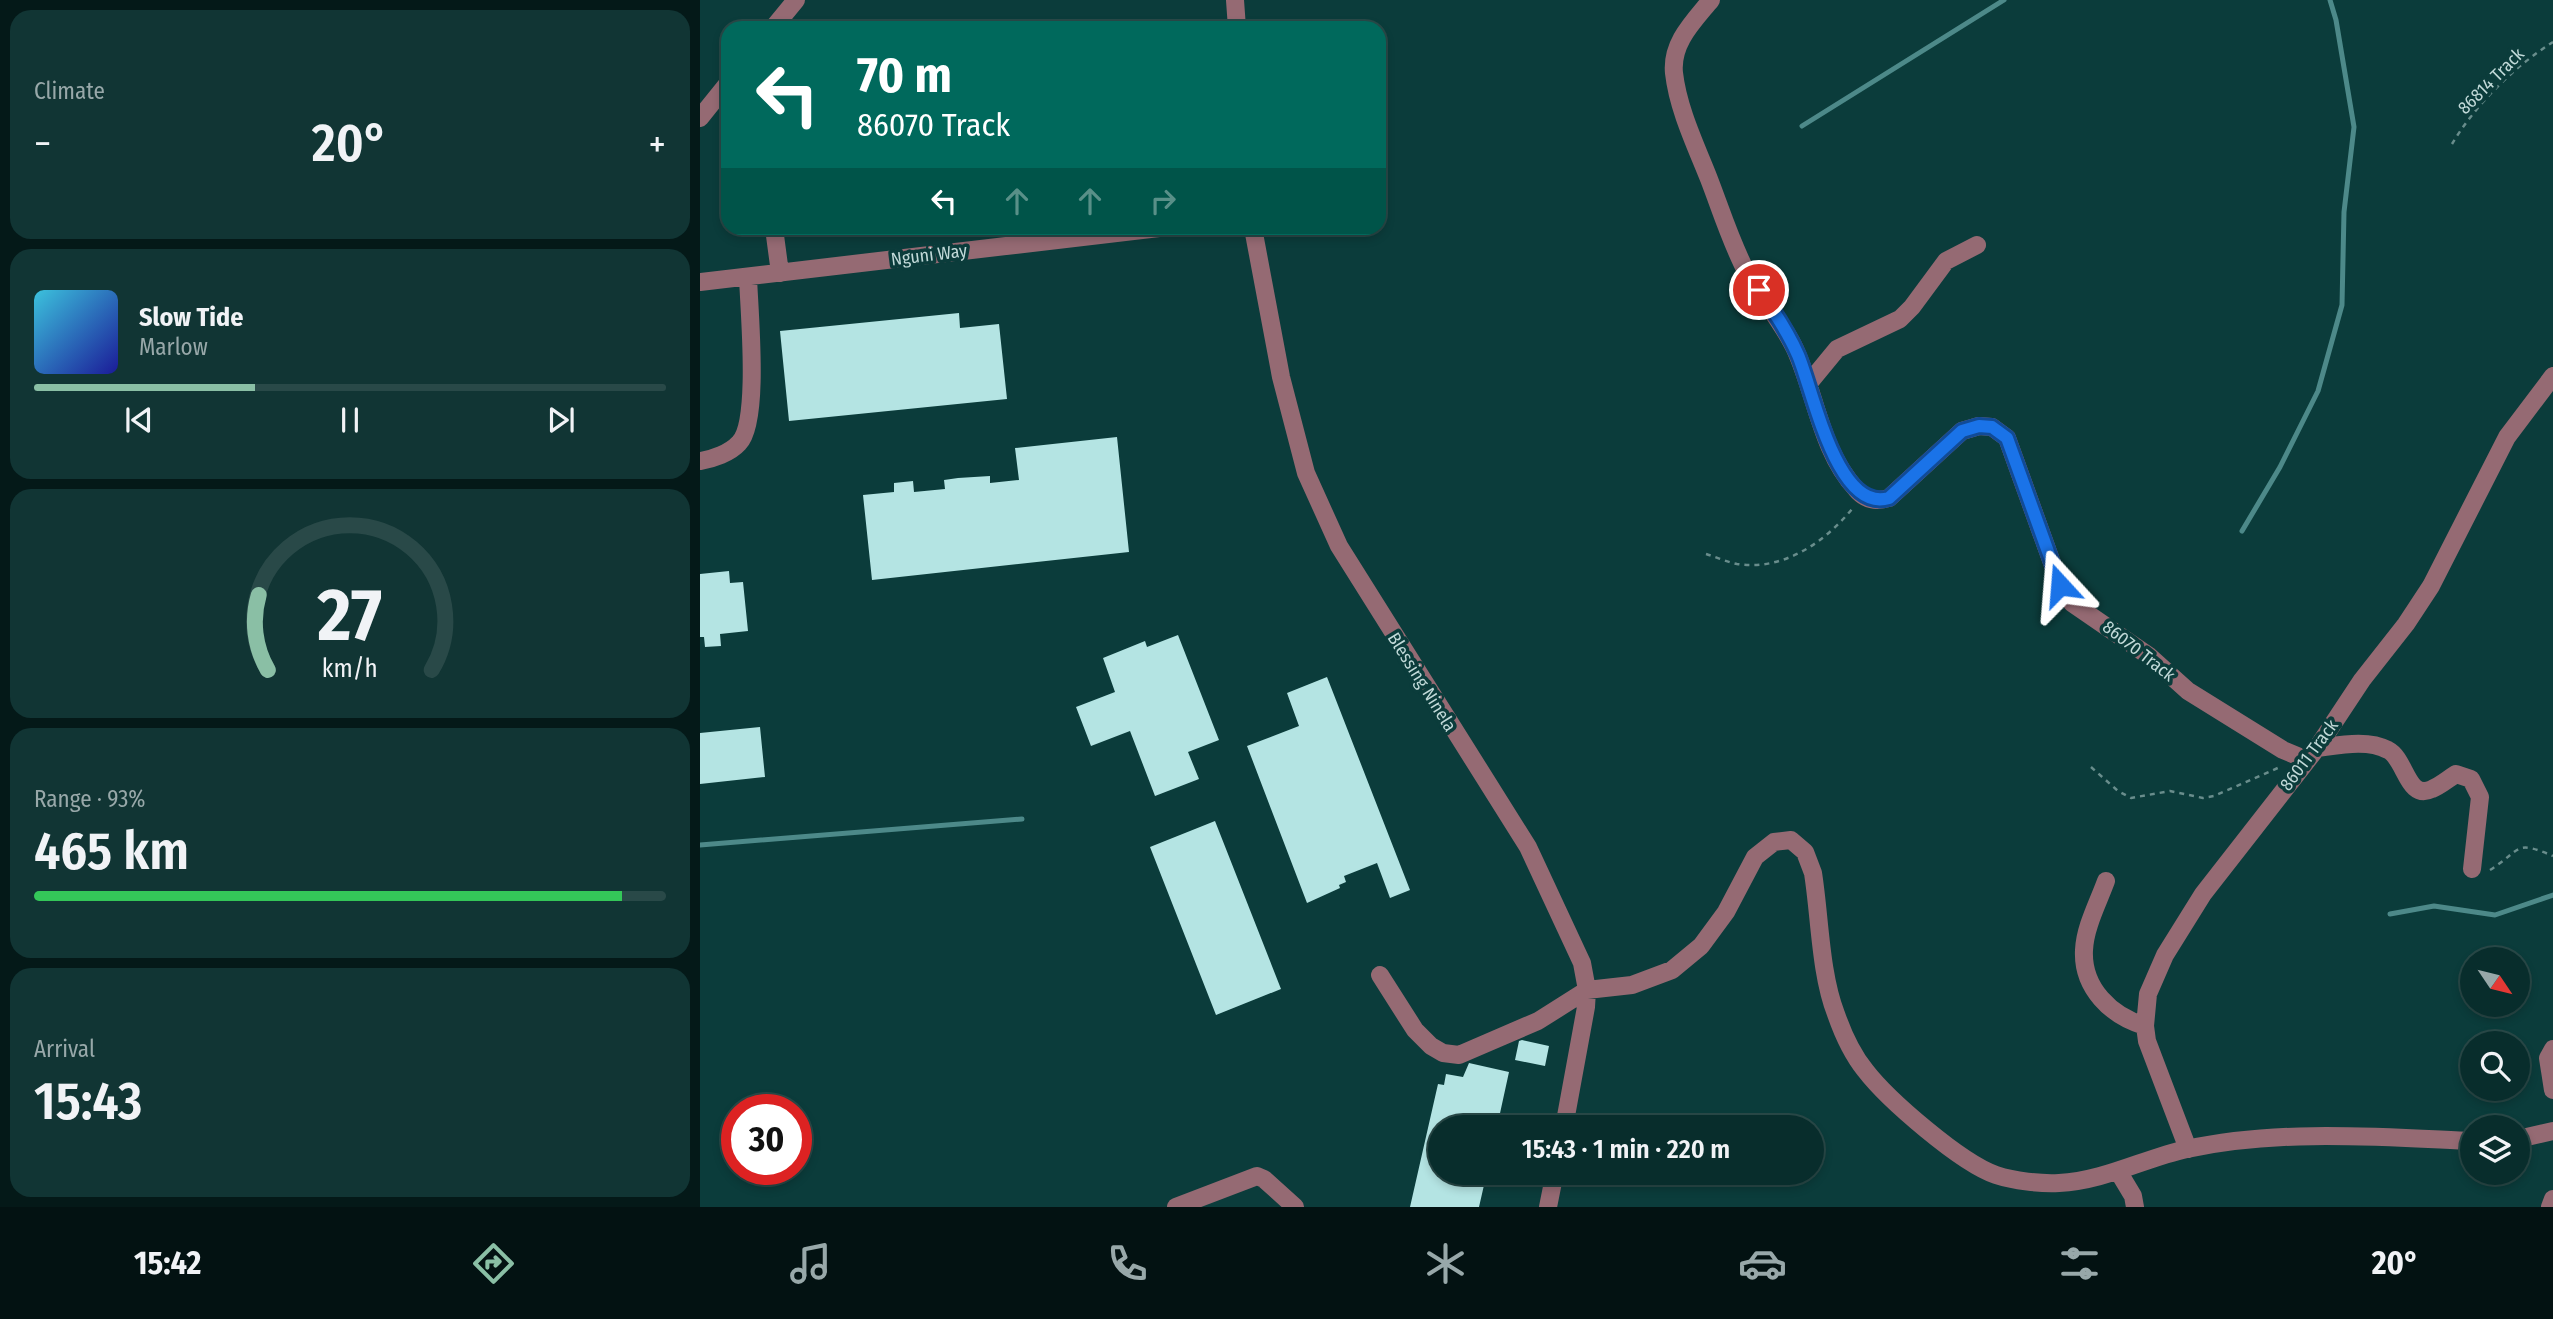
<!DOCTYPE html>
<html lang="en">
<head>
<meta charset="utf-8">
<style>
  :root { --surface:#082d2c; --page:#113534; --text:#f1f3f6; --muted:#98a8a9; --line:#294948; --accent:#8abfa5 }
  body { margin:0; font-family:"Fira Sans Condensed",sans-serif; background:var(--page); color:var(--text); height:100vh; display:flex; flex-direction:column; font-size:26px; white-space:nowrap }
  * { box-sizing:border-box; margin:0 }
  p { font-size:23px; color:var(--muted) }
  .icon { flex:none; width:38px; height:38px; fill:none; stroke:currentColor; stroke-width:2; stroke-linecap:round; stroke-linejoin:round }
  .map { position:relative; flex:1; overflow:hidden }
  .panel { display:flex; flex-direction:column; gap:10px; padding:10px; background:#041918; width:700px }
  .panel>* { flex:none }
  .banner { position:absolute; left:21px; top:21px; width:665px; height:214px; border-radius:21px; box-shadow:0 4px 10px #0003,0 0 0 2px var(--line); background:#00695c; color:#fff; overflow:hidden }
  .needle { width:46px; rotate:125deg }
  .controls { position:absolute; left:1760px; top:947px; display:grid; gap:14px }
  .controls a { display:grid; place-items:center; width:70px; height:70px; border-radius:50%; background:var(--surface); box-shadow:0 4px 10px #0003,0 0 0 2px var(--line); font-size:35px }
  .speed { position:absolute; left:21px; top:1094px; display:flex; gap:14px; font-size:35px; font-weight:700; text-align:center }
  .speed>* { display:grid; place-content:center; width:91px; height:91px; border-radius:50%; background:var(--surface); box-shadow:0 4px 10px #0003,0 0 0 2px var(--line); line-height:1 }
  .speed .limit { border:10px solid #d22; background:#fff; color:#111 }
  .pin { position:absolute; display:grid; place-items:center; width:60px; height:60px; color:#fff; margin:-30px; border:4px solid #fff; border-radius:50%; box-shadow:0 2px 7px #0007 }
  .me { position:absolute; width:77px; margin:-38px; rotate:341deg; stroke-linejoin:round; filter:drop-shadow(0 0 5px #0008) }
  .turn { display:flex; align-items:center; gap:24px; height:147px; padding:0 21px; font-size:32px }
  .turn .icon { width:91px; height:91px; stroke-width:2.5 }
  .turn b { display:block; font-size:49px; line-height:60px }
  .lanes { display:flex; align-items:center; height:66px; padding:0 21px; background:#0003; justify-content:center; gap:35px; direction:ltr }
  .lanes .off { opacity:.35 }
  .big { font-size:52px; font-weight:600; line-height:1.1 }
  .panel .tile { flex:1; display:flex; flex-direction:column; justify-content:center; gap:10px; min-width:0; padding:0 24px; border-radius:21px; background:var(--page) }
  .panel .dial { align-items:center; gap:0 }
  .dial svg { height:182px; overflow:visible; fill:none; stroke:var(--line); stroke-width:7; stroke-linecap:round; text-anchor:middle }
  .dial text { fill:var(--text); stroke:none }
  .song { display:flex; align-items:center; gap:21px }
  .cover { width:84px; height:84px; border-radius:10px; background:linear-gradient(135deg,hsl(190 70% 55%),hsl(240 70% 35%)) }
  .played { height:7px; border-radius:4px; background:linear-gradient(90deg,var(--accent) 35%,var(--line) 35%) }
  .keys { display:flex; justify-content:space-around; direction:ltr }
  .heat { display:flex; justify-content:space-between; align-items:center; font-size:38px; direction:ltr }
  .charge { height:10px; border-radius:5px; background:linear-gradient(90deg,#34c759 93%,var(--line) 0) }
  .trip { position:absolute; left:728px; top:1115px; width:396px; height:70px; border-radius:35px; background:var(--surface); box-shadow:0 4px 10px #0003,0 0 0 2px var(--line); font-weight:600; line-height:70px; text-align:center }
  .dock { display:flex; height:112px; justify-content:space-around; align-items:center; background:#031212; color:var(--muted) }
  .dock .icon { width:49px; height:49px }
  .dock .on { color:var(--accent) }
  .dock b { font-size:32px; color:var(--text) }
  main { display:flex; flex:1; min-height:0 }
  .map>svg:first-child { display:block }
</style>
</head>
<body>
<main>
<section class="panel">
<div class="tile"><p>Climate</p>
<div class="heat"><a>−</a><b class="big">20°</b><a>+</a></div>
</div>
<div class="tile">
<div class="song"><i class="cover"></i><div><b>Slow Tide</b><p>Marlow</p></div></div>
<div class="played"></div>
<div class="keys"><svg class="icon" aria-label="previous" viewBox="0 0 24 24"><path d="M18 5L8 12l10 7zM5 5v14"/></svg><svg class="icon" aria-label="pause" viewBox="0 0 24 24"><path d="M8 5v14M16 5v14"/></svg><svg class="icon" aria-label="next" viewBox="0 0 24 24"><path d="M6 5l10 7-10 7zM19 5v14"/></svg></div>
</div>
<div class="tile dial"><svg viewBox="0 0 100 80">
<path d="M14 69A42 42 0 1 1 86 69"/>
<path d="M14 69A42 42 0 0 1 10 36" stroke="#8abfa5"/>
<text x="50" y="56" font-size="32" font-weight="700">27</text>
<text x="50" y="72" font-size="11">km/h</text>
</svg></div>
<div class="tile"><p>Range · 93%</p><b class="big">465 km</b><div class="charge"></div></div>
<div class="tile"><p>Arrival</p><b class="big">15:43</b></div>
</section>
<div class="map">
<svg width="1853" height="1207" viewBox="0 0 1853 1207">
  <rect width="100%" height="100%" fill="#0b3c3b"/>
  <g fill="none" stroke-linecap="round" stroke-linejoin="round">
    <path stroke="#4d8989" stroke-width="5" d="M1102 126 1304 0
      M1542 531 1580 467 1618 391 1642 305 1644 212 1654 127 1636 20 1630 0
      M0 845 322 819
      M1690 914 1734 906 1795 915 1853 895"/>
  </g>
  <path fill="#b4e4e3" d="M259 313 260 328 299 324 307 399 89 421 80 331Z
    M417 437 429 552 172 580 163 495 194 492V483L213 481 214 492 245 489 244 480 258 478 290 476V483L319 480 315 448Z
    M29 571 30 583 43 582 48 631 20 634 21 646 5 647 4 637H0V574Z
    M478 635 519 740 488 752 499 779 455 796 430 731 391 746 376 707 415 692 403 658 445 641 447 647Z
    M627 677 710 890 690 898 677 863 644 876 646 882 639 885 640 888 607 903 547 746 599 726 587 693Z
    M60 727 65 777 0 784V733Z
    M515 821 581 989 516 1015 450 847Z
    M822 1040 849 1046 845 1066 815 1060 819 1041Z
    M769 1063 809 1072 797 1127H740V1172H787L779 1207H710L738 1084 744 1085 746 1074 763 1077Z"/>
  <g fill="none" stroke-linecap="round" stroke-linejoin="round">
    <path stroke="#698d8c" stroke-width="2.5" stroke-dasharray="5 5" stroke-linecap="butt" d="M1752 144C1775 105 1815 66 1853 42
      M1006 554C1016 557 1027 562 1037 564 1083 571 1124 543 1152 509
      M1391 767 1418 791 1431 798 1470 791 1503 798 1514 796 1580 767
      M1790 870C1822 850 1813 839 1853 856"/>
    <path stroke="#956a73" stroke-width="18" d="M535 0 537 28
      M1011 0C993 22 971 43 974 73 978 109 996 146 1009 179 1021 210 1031 243 1047 273 1061 299 1082 321 1095 349 1116 395 1121 451 1156 489 1165 500 1176 502 1189 498L1262 431 1279 426 1292 427 1307 438 1360 585 1372 603 1449 656 1488 691 1583 750 1607 760
      M73 28 96 0
      M0 118 28 83
      M74 228 80 273
      M553 228 581 377 606 473 639 546 828 847 882 963 887 990 886 1007 864 1127
      M0 282 459 228
      M1109 383 1137 349 1200 319 1212 307 1246 261 1277 245
      M0 461C13 459 30 453 39 443 60 422 49 310 48 277
      M1617 748C1640 745 1668 739 1688 750 1706 759 1707 801 1732 789 1740 786 1748 779 1756 774L1771 779 1780 797 1772 869
      M1406 881C1398 903 1385 927 1384 950 1382 988 1411 1016 1445 1026
      M680 975 715 1030 731 1046 743 1053 759 1055 838 1021 887 990 932 985 972 970 1001 946 1026 912 1055 857 1074 842 1091 840 1105 852 1113 873C1120 917 1120 973 1136 1014 1143 1034 1152 1054 1165 1070 1188 1100 1261 1163 1296 1175 1314 1181 1341 1184 1359 1183 1404 1181 1445 1158 1487 1149 1579 1129 1680 1137 1773 1141
      M1853 1049 1848 1058 1853 1090
      M1818 1139 1853 1131
      M1488 1149 1447 1041 1445 1026 1448 994 1465 955 1503 894 1617 748 1662 680 1706 624 1731 586 1807 437 1853 376
      M1418 1171 1433 1196 1435 1207
      M476 1207 557 1176 564 1179 595 1207
      M848 1207 855 1172
      M1850 1207 1853 1199"/>
  </g>
  <g fill="none" stroke-linecap="round" stroke-linejoin="round">
    <defs>
      <path id="route" d="M1059 290C1074 311 1088 332 1098 355 1113 390 1137 514 1189 498L1262 431 1279 426 1292 427 1307 438 1360 585"/>
    </defs>
    <use href="#route" stroke="#114b97" stroke-width="18"/>
    <use href="#route" stroke="#1a73e8" stroke-width="12"/>
  </g>
  <g text-anchor="middle" stroke-width="7" stroke-linejoin="round" paint-order="stroke">
    <g font-size="18" fill="#c1d9d8" stroke="#0b3c3b">
      <text transform="translate(1791 81) rotate(-45)" y="6">86814 Track</text>
      <text transform="translate(229 255) rotate(-7)" y="6">Nguni Way</text>
      <text transform="translate(1439 651) rotate(38)" y="6">86070 Track</text>
      <text transform="translate(722 682) rotate(58)" y="6">Blessing Ninela</text>
      <text transform="translate(1609 755) rotate(-53)" y="6">86011 Track</text>
    </g>
  </g>
</svg>
<div class="controls">
<a><svg class="needle" viewBox="-14 -14 28 28"><path d="M0-13l5 13h-10z" fill="#e53935"/><path d="M0 13l5-13h-10z" fill="#98a8a9"/></svg></a>
<a><svg class="icon" aria-label="search" viewBox="0 0 24 24"><circle cx="10" cy="10" r="6"/><path d="M15 15l6 6"/></svg></a>
<a><svg class="icon" aria-label="layers" viewBox="0 0 24 24"><path d="M12 4l9 5-9 5-9-5zM3 14l9 5 9-5"/></svg></a>
</div>
<div class="speed"><div class="limit">30</div></div>
<div class="pin" style="left:1059px;top:290px;background:#d93025"><svg class="icon" aria-label="arrive" viewBox="0 0 24 24"><path d="M6 21V4h12l-3 4 3 4H6"/></svg></div>
<svg class="me" style="left:1360px;top:585px" viewBox="-20 -20 40 40"><path d="M0-17L14 15 0 8-14 15z" fill="#1a73e8" stroke="#fff" stroke-width="4"/></svg>
<div class="trip">15:43 · 1 min · 220 m</div>
<div class="banner">
<div class="turn"><svg class="icon" aria-label="left" viewBox="0 0 24 24"><path d="M17 20v-9H6M10 6l-5 5 5 5"/></svg><div><b>70 m</b>86070 Track</div></div>
<div class="lanes"><svg class="icon" aria-label="left" viewBox="0 0 24 24"><path d="M17 20v-9H6M10 6l-5 5 5 5"/></svg><svg class="icon off" aria-label="ahead" viewBox="0 0 24 24"><path d="M12 20V5M6 11l6-6 6 6"/></svg><svg class="icon off" aria-label="ahead" viewBox="0 0 24 24"><path d="M12 20V5M6 11l6-6 6 6"/></svg><svg class="icon off" aria-label="right" viewBox="0 0 24 24"><path d="M7 20v-9h11M14 6l5 5-5 5"/></svg></div>
</div>
</div>
</main>
<nav class="dock">
<b>15:42</b>
<svg class="icon on" aria-label="directions" viewBox="0 0 24 24"><path d="M12 3l9 9-9 9-9-9zM9 14v-3h6M13 9l2 2-2 2"/></svg>
<svg class="icon" aria-label="music" viewBox="0 0 24 24"><path d="M9 18V5l10-2v13"/><circle cx="6" cy="18" r="3"/><circle cx="16" cy="16" r="3"/></svg>
<svg class="icon" aria-label="phone" viewBox="0 0 24 24"><path d="M5 4h4l2 5-3 2q2 4 5 5l2-3 5 2v4C11 20 4 13 5 4z"/></svg>
<svg class="icon" aria-label="climate" viewBox="0 0 24 24"><path d="M12 3v18M4 7l16 10M4 17L20 7"/></svg>
<svg class="icon" aria-label="car" viewBox="0 0 24 24"><path d="M5 17H2v-5l4-1 3-4h7l3 4 3 1v5h-3M9 17h6M6 11h13"/><circle cx="7" cy="17" r="2"/><circle cx="17" cy="17" r="2"/></svg>
<svg class="icon" aria-label="filters" viewBox="0 0 24 24"><path d="M4 7h16M4 17h16"/><circle cx="9" cy="7" r="2"/><circle cx="15" cy="17" r="2"/></svg>
<b>20°</b>
</nav>
</body>
</html>
